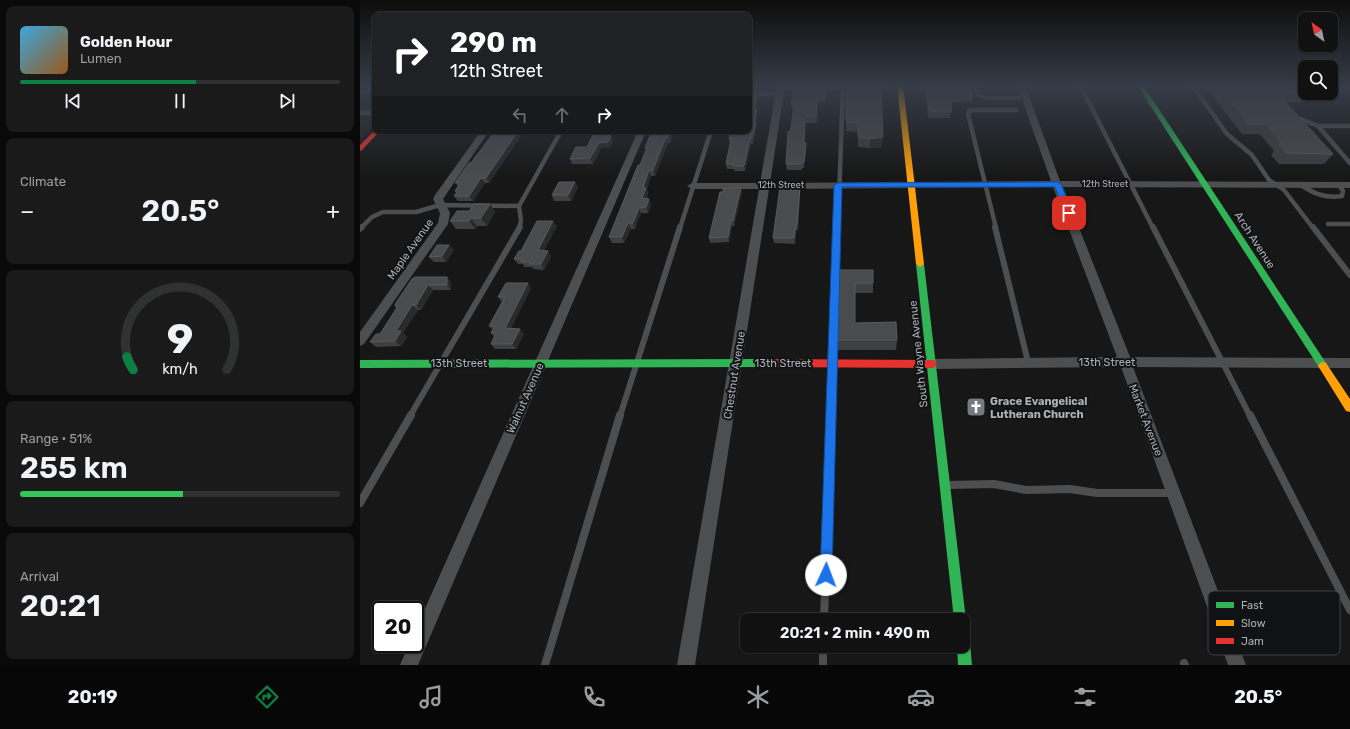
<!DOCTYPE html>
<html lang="en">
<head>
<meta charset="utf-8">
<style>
  :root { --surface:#111; --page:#1a1a1a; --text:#f1f3f6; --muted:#9c9d9f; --line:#303131; --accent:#0b8043 }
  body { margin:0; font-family:Rubik,sans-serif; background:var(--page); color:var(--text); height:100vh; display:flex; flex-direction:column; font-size:15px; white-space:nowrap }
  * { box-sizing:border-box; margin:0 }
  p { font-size:13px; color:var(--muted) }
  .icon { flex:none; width:22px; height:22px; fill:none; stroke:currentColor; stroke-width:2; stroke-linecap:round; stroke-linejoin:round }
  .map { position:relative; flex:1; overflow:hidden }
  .sheet { display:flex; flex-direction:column; gap:6px; padding:6px; background:#090909; width:360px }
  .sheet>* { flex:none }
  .hud { position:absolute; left:12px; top:12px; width:380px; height:122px; border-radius:8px; box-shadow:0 1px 3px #0004,0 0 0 1px var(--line); background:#202124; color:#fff; overflow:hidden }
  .needle { width:26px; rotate:327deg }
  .fabs { position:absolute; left:938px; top:12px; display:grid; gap:8px }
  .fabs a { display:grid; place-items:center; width:40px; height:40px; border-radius:8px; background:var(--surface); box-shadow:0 1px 3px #0004,0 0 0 1px var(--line); font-size:20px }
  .speed { position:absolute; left:12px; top:601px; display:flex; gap:8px; font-size:20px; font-weight:700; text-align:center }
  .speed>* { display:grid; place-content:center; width:52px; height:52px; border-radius:50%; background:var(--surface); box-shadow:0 1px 3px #0004,0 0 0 1px var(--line); line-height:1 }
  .speed .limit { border:2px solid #111; border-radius:6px; background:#fff; color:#111 }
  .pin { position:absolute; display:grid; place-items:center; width:34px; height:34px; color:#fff; margin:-17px; border-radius:8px; box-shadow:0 2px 6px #0006 }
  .me { position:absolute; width:44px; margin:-22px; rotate:2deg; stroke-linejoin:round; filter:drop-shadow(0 0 3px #0008) }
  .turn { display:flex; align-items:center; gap:14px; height:84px; padding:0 12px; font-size:18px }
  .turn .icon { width:52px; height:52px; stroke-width:2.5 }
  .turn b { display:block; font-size:28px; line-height:34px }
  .lanes { display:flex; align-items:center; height:38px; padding:0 12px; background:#0003; justify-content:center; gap:20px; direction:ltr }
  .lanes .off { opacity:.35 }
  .big { font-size:30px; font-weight:600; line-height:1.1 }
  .sheet .card { flex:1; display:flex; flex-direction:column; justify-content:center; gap:6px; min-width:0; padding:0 14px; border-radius:8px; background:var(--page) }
  .sheet .dial { align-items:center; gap:0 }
  .dial svg { height:104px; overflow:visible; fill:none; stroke:var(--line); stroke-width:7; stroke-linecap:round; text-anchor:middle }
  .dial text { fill:var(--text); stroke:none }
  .song { display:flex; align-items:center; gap:12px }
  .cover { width:48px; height:48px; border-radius:6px; background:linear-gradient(135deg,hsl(200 70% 55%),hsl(30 70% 35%)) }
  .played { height:4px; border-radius:2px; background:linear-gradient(90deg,var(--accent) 55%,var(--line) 55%) }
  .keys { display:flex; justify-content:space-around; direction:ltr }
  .heat { display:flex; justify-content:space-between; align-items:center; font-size:22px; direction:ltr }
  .charge { height:6px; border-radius:3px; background:linear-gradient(90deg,#34c759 51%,var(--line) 0) }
  .trip { position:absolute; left:380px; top:613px; width:230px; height:40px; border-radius:8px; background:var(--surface); box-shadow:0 1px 3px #0004,0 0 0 1px var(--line); font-weight:600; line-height:40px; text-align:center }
  .dock { display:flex; height:64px; justify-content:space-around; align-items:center; background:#070707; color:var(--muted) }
  .dock .icon { width:28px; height:28px }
  .dock .on { color:var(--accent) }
  .dock b { font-size:18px; color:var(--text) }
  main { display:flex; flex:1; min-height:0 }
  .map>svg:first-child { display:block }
</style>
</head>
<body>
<main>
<section class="sheet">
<div class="card">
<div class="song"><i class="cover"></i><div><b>Golden Hour</b><p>Lumen</p></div></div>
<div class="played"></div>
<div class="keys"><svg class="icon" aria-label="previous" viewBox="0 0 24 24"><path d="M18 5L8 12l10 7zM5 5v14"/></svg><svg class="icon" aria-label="pause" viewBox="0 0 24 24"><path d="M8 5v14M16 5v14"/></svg><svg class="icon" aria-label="next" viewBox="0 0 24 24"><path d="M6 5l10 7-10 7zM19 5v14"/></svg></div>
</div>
<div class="card"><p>Climate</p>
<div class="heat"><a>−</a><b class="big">20.5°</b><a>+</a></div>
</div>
<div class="card dial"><svg viewBox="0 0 100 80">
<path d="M14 69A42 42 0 1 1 86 69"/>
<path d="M14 69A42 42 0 0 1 9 59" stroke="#0b8043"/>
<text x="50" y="56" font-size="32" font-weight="700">9</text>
<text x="50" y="72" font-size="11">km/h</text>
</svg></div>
<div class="card"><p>Range · 51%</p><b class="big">255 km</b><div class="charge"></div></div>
<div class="card"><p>Arrival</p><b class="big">20:21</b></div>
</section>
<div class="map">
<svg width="990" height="665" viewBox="0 0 990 665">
  <rect width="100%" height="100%" fill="#171717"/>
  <path fill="#212224" d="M0 85H15V125L0 140Z"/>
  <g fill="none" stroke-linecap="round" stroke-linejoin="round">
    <path stroke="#4c4e50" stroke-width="4.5" d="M389 85H400
      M720 85 793 228
      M832 85 867 134 892 155 909 180 924 190 953 228
      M0 87 2 85
      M615 87 618 95 626 98H666
      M421 88 483 87
      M0 92 15 91
      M389 94H420
      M0 113H10L15 108
      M936 117 958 126
      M990 126H958L990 163
      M939 184C953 193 965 199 982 196L983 191 979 185
      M968 224H990
      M1 228 12 217 23 212H56L80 205 159 206
      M159 228 161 221 159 206 201 131
      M320 228 351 131
      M478 228 483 85
      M636 228 608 114 609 111 614 110H656"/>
    <path stroke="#4c4e50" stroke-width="6" d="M635 227 668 362
      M793 227 890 416
      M953 227 990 275
      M0 229 2 227
      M50 416 160 227
      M260 416 320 227
      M471 416 478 227"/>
    <path stroke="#4c4e50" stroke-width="8" d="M890 415 990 610
      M587 485 634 484 666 490 710 489 737 493H814
      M0 503 51 415
      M464 620 471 415
      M463 646V665
      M824 663 825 665
      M185 665 260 415"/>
    <path fill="#4c4e50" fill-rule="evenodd" d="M417 85H425L410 183 691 181 657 85H665L700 181 990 182V188L703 187 770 357 990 358V368L773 367 886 665H868L761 367 572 369 568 368 566 364 568 360 572 359 757 357 693 187 409 189 335 665H317L399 189H332L327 186 332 183H400Z
      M121 131H129L83 199 90 213 88 224 4 344 0 346V332L78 223 80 213 73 199 75 195Z
      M278 131H286L58 665H40L49 644H55V631Z"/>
    <path fill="#30b455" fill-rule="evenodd" d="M777 85H783L966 363 968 366 966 369 963 370 960 369Z
      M560 261 564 264 606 620 603 625V620H594L556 264Z
      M399 359 402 360 404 363 402 366 399 367 0 368V360Z
      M603 636 608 638 610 643 612 665H598L597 646H603Z"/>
    <path fill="#ff9f0a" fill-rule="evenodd" d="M537 85H543L564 264 560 267 556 264Z
      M963 362 966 363 990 399V412L986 411 960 369 958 366 960 363Z"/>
    <path fill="#e5322d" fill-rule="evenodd" d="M15 130V131H20L2 150 0 151V145Z
      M399 359 572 360 575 361 577 364 575 367 572 368 399 367 396 366 394 363 396 360Z"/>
  </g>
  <path fill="#3d3f40" d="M486 85 522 147 510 148 498 147V132L486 131Z
    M565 85H583V86L613 96 612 102H591V112L590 118H568Z
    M844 85H944L952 93 946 102H926L973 154 964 164H919L911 155 914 151 900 134H882Z
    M971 85H990V92L988 94 964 93H971Z
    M467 87 466 102H458L457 123H445V143H446V149L444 168H442V170H427L426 164 433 110H432L431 104 450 88Z
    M397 94 398 99 396 109 398 114 396 123V128L393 144H391L385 171H374V169H367L366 164 370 144 369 139Z
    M135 131H164L129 183H125L113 201H98L94 196 96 193 95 191 98 186 95 183Z
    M235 131H259L258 132H248L253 141 250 147 241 148 233 164H212L210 159 227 147Z
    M314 131 310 143H308L295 176H291L287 189 288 194 287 199 291 205 288 213H281L275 229H271L264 243H252L249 237 286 151 285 148Z
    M215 182 218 187 211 201H194L192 195Z
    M381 187 382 192 374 226H372L369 242 350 243 349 238 363 192Z
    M440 187V193L438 230H436L435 244 414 243 413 238Z
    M130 204 135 212 127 226H117L115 229H96L90 221 109 211Z
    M197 226 184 250 191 256 184 270 173 269 172 267H164L163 264H158L154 259 161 251Z
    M89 245 94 250 86 262H74L69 257Z
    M480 270 513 283V293H495V323L537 340 536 350H478V340Z
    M52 279 91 282V290H73L61 310H58L43 333 47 337 41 346 16 347 10 342 20 334 37 308 35 306Z
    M171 288 151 328 160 329 164 334 156 349H135L131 344 134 337 131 333 133 330 129 326 142 302 138 297Z"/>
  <path fill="#292a2a" d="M397 94 398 99 394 114V109Z
    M458 96V102L457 123 456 117Z
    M397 109 398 114 396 123V128L393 144 392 138 394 123Z
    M445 117V149L444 143Z
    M158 131H164L129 183 126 178Z
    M310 131H314L310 143 308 137Z
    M251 136 253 141 250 147 241 148 233 164 230 158 239 143Z
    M306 137 308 143 295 176 293 170Z
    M523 137 522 147 510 148V139Z
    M390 138 391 144 385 171 384 166Z
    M446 143V149L444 168V162Z
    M289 170 291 176 287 189 288 194 285 204 282 198 283 188Z
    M121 178 125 183 113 201 109 196Z
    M215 182 218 187 211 201 208 195Z
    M381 187 382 192 374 226 373 221Z
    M440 187V193L438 230 437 225Z
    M289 199 291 205 288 213 286 207Z
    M130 204 135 212 127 226 121 218Z
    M279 208 281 213 275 229 273 223Z
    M111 218 117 226 115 229 109 221Z
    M193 221 197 226 181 255 178 250Z
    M371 221 372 226 369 242 368 237Z
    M268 223 271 229 264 243 262 237Z
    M436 225V230L435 244 434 238Z
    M89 245 94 250 86 262 82 256Z
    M188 251 191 256 184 270 181 264Z
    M87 277 91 282V290L87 285Z
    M168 283 171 288 149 333 145 328Z
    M68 285 73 290 61 310 56 305Z
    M52 305 58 310 43 333 47 337 41 346 35 341 36 331Z
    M160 329 164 334 156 349 152 344Z"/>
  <path fill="#494b4d" stroke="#585b5d" d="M486 85H521L523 137 510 139 498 137V123L486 122Z
    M566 85 611 86 613 96 591 95V112L569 111Z
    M858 85H909L916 92 973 154 927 153 919 144 922 142 906 124H889Z
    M918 85H944L945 86V93H928Z
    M450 86 467 87 466 96H458L456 117H445L444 143H446L444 162H442L441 164H426L428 132 431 130 434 104H431L434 89 450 88Z
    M389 93 397 94 394 109H397L394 123H396L392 138H390L384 166H373L374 164H366L371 139H369L371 131H389Z
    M135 131H158L126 178H121L109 196H94L98 191H95L101 182 95 183 109 163H111Z
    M235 131H247L251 136 248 142 239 143 230 158 210 159 216 147H227Z
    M292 131H310L308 137H306L293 170H289L283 188H286L282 198 289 199 286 207 279 208 273 223H268L262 237H249L278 165H280L287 148H285Z
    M199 182H215L208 195H192Z
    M381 187 373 221H371L368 237 349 238 360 192H363V189Z
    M420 187H440L437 225H436L434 238H413Z
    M114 204H130L121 218H111L109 221H90L97 211H109Z
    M177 221H193L178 250 188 251 181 264H169L171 262H161L162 259H154L159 251H161Z
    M77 245H89L82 256 69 257Z
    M480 270H513V283H495V323L536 322 537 340H478Z
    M55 277H87V285H68L56 305H52L36 331H41L35 341 10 342 16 334H20L38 306H35L36 303 52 279Z
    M146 283H168L145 328 160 329 152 344H131L136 333H131L135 326H129L145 297H138Z"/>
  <linearGradient id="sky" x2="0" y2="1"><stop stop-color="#0d0d0d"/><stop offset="0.48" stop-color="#363c47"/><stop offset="1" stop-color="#363c47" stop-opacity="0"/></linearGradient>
  <rect width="990" height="178" fill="url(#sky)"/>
  <path fill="#1a73e8" stroke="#114b97" d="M698 182 701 184 713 213 712 215 705 213 695 187H482L472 575 470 579 466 581 462 579 460 575 474 185 478 183Z"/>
  <defs>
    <symbol id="church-square" viewBox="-11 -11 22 22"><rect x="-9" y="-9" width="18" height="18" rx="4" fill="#777b7f" stroke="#111213"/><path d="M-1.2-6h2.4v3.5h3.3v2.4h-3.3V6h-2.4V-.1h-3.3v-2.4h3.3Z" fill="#fff"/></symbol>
  </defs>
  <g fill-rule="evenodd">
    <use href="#church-square" x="605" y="396" width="22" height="22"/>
  </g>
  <g text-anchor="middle" stroke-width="4" stroke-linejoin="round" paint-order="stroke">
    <g font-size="9" fill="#aab1b7" stroke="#111213">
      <text x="745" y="187">12th Street</text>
      <text x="421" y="188">12th Street</text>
    </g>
    <g font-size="11" fill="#aab1b7" stroke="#111213">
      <text transform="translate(895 240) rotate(57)" y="4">Arch Avenue</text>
      <text transform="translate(50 249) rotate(-55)" y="4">Maple Avenue</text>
      <text transform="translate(558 354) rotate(-96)" y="4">South Wayne Avenue</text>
      <text x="747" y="366">13th Street</text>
      <text x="99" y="367">13th Street</text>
      <text x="423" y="367">13th Street</text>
      <text transform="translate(374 375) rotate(-81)" y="4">Chestnut Avenue</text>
      <text transform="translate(165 398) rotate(-66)" y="4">Walnut Avenue</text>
      <text transform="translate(786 420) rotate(69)" y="4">Market Avenue</text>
    </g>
    <g font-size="11" font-weight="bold" fill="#aab1b7" stroke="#111213" text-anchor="start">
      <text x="630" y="405">Grace Evangelical<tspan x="630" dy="13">Lutheran Church</tspan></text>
    </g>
  </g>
  <rect x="848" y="591" width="132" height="64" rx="6" fill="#111213" stroke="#3f4244" stroke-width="1"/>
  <rect x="856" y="602" width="18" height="6" fill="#30b455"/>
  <rect x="856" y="620" width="18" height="6" fill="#ff9f0a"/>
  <rect x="856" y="638" width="18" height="6" fill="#e5322d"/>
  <g font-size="11" fill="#aab1b7">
    <text x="881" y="609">Fast</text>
    <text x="881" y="627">Slow</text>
    <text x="881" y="645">Jam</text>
  </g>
</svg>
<div class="fabs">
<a><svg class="needle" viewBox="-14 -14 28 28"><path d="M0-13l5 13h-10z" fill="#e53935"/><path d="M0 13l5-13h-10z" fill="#9c9d9f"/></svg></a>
<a><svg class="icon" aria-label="search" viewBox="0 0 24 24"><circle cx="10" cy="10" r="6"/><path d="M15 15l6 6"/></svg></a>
</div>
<div class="speed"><div class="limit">20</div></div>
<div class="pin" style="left:709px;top:213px;background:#d93025"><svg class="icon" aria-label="arrive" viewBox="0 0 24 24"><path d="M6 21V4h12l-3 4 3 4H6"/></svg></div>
<svg class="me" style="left:466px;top:575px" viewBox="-20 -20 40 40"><circle r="19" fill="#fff"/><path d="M0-13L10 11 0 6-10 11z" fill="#1a73e8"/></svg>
<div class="trip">20:21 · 2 min · 490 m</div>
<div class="hud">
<div class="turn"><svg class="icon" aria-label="right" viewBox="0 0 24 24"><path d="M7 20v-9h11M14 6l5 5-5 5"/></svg><div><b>290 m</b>12th Street</div></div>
<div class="lanes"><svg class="icon off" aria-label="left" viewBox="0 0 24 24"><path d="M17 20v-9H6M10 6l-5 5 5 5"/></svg><svg class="icon off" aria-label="ahead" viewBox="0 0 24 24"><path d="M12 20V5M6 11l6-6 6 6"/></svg><svg class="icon" aria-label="right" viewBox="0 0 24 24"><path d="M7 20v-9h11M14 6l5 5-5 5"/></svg></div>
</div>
</div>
</main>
<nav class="dock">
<b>20:19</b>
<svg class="icon on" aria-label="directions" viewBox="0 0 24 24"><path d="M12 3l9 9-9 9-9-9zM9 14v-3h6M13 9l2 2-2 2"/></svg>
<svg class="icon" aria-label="music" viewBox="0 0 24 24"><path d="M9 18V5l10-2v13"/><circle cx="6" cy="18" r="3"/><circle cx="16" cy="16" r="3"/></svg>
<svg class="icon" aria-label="phone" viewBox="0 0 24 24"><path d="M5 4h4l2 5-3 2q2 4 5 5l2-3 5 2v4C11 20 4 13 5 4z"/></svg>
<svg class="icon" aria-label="climate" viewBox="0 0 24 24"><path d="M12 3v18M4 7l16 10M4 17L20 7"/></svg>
<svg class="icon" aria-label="car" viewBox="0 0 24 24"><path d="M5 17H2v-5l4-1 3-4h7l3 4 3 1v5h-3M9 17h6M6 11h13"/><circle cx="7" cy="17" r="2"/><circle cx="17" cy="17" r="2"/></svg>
<svg class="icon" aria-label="filters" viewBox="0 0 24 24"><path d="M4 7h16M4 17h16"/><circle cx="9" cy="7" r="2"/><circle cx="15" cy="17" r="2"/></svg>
<b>20.5°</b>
</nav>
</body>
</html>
